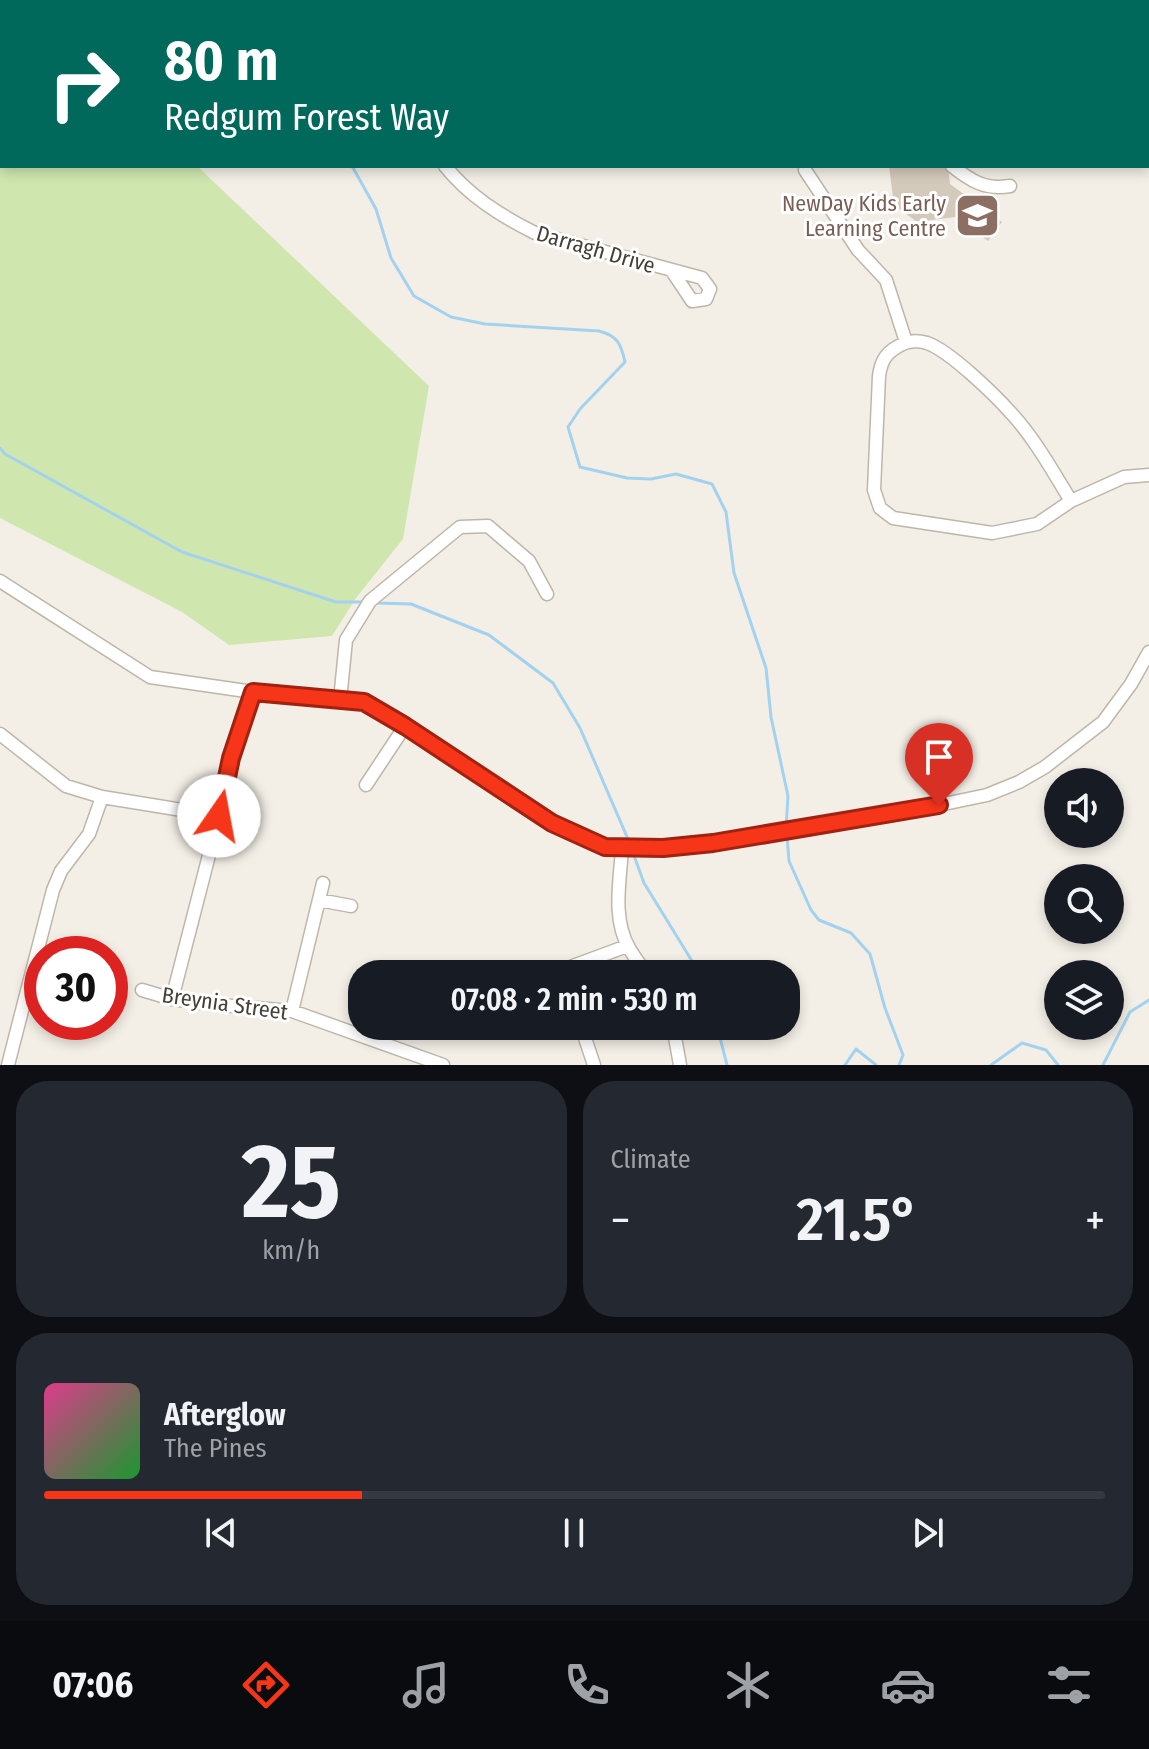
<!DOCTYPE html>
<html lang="en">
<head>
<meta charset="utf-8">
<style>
  :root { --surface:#171b24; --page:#242831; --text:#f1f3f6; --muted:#9ea1a6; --line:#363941; --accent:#f73519 }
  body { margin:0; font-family:"Fira Sans Condensed",sans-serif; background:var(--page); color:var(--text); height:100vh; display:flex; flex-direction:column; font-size:30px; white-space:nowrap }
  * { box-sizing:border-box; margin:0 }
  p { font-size:26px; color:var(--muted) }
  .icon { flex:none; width:44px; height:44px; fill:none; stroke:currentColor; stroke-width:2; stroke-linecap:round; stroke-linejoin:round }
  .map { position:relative; height:1065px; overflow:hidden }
  .details { display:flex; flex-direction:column; gap:16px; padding:16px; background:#0d0f14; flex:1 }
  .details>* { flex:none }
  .top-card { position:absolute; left:0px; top:0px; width:1150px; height:168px; box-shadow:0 4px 12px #0003; background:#00695c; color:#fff; overflow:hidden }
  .controls { position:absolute; left:1044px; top:768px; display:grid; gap:16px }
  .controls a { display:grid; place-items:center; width:80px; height:80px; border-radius:50%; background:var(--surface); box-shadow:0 4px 12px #0003; font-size:40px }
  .speed { position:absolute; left:24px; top:936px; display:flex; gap:16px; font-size:40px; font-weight:700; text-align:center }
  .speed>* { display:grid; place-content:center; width:104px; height:104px; border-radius:50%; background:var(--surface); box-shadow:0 4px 12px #0003; line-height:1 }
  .speed .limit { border:12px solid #d22; background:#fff; color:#111 }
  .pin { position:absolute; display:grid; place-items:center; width:68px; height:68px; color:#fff; margin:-82px -34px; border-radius:50% 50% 50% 0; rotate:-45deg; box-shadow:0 0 8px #0007 }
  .pin .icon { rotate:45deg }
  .me { position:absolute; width:88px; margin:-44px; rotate:12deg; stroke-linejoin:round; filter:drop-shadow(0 0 6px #0008) }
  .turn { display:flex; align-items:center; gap:28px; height:168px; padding:0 32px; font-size:36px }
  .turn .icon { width:104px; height:104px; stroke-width:2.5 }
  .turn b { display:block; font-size:56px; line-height:68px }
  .big { font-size:60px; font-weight:600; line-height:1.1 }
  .details .tile { flex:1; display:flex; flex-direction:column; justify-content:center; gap:12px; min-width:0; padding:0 28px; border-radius:32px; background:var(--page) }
  .details .dial { align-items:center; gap:0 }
  .dial b { font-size:104px; line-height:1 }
  .song { display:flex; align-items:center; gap:24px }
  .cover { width:96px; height:96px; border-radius:12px; background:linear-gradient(135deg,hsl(330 70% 55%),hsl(130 70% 35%)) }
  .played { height:8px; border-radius:4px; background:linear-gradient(90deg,var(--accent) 30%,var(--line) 30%) }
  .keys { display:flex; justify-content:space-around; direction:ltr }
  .heat { display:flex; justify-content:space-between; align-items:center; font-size:44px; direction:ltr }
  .details .tiles { flex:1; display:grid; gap:16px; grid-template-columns:1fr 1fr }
  .tile:last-child { grid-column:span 2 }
  .trip { position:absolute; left:348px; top:960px; width:452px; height:80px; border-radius:32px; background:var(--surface); box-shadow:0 4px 12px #0003; font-weight:600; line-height:80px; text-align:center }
  .tabs { display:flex; height:128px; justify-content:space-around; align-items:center; background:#090b0e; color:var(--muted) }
  .tabs .icon { width:56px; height:56px }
  .tabs .current { color:var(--accent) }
  .tabs b { font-size:36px; color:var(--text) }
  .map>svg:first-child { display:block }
</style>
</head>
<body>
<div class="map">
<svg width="1149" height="1065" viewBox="0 0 1149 1065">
  <rect width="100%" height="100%" fill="#f3efe6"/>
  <path fill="#cfe7af" d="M0 0 20 2H2V166H197L429 386 403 539 356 598 332 636 229 645 182 612 0 518Z"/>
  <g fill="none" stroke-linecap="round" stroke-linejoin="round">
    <path stroke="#a3d2ef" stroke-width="3" d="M156 2V0
      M352 166 376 209 391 258 414 296 451 317 485 324 599 331C618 336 621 344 625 362L580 409 568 427 580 467 627 478 651 479 676 474 712 484 726 512 734 573 766 668 771 717 788 796 786 828
      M0 448 5 454 182 552 336 602H364
      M376 603 411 604 489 635 553 683 580 728 631 846
      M787 836 789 861 811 910 819 920 851 933 870 954 885 1008 903 1055 899 1065
      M633 853 644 883 700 974
      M717 1026 727 1065
      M845 1065 856 1049 876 1065
      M991 1065 1022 1043 1046 1050 1058 1065
      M1103 1065 1130 1012 1149 1000"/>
  </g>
  <path fill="#d4cabb" d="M889 166H948L950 184 1002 222 988 241 955 217 917 222 894 205Z"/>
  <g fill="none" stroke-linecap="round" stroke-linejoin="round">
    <defs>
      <path id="minor" d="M211 0 213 2
        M329 0 331 2
        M414 0 415 2
        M492 0 493 2
        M643 0 645 2
        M924 0 932 2
        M296 2 300 0
        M1148 55 1149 56
        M445 166C469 196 501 216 535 233L702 278 710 289 706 299 692 301 672 271
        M952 166C971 181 985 190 1010 186
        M805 170 858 250 886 280 906 342
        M1071 501C1053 472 1035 439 1012 414 995 395 950 351 927 343 917 340 906 341 897 347 885 354 881 362 879 376L874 490 880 508 893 518 992 533 1037 524 1071 501 1124 477 1149 475
        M0 581 150 677 253 692 363 701 405 726 552 823 605 847 622 849 663 848 713 843 939 805 987 795 1019 782 1045 767 1103 722 1131 684 1149 652
        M340 700 346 640 370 601 460 527 488 526 529 561 547 594
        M0 734 66 786 102 797 219 816
        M366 785 405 726
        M622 849C620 881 612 918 629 948 634 957 641 965 646 974
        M319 900 351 906
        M566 974 573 966 627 946
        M142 990 172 999 210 1004 292 1011 443 1065
        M172 999 216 828 231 758 253 692
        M292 1011 323 883
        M581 1026 594 1065
        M673 1026 680 1065
        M8 1065 53 890 61 871 89 834 102 797"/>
    </defs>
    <use href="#minor" stroke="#beb6a9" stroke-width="15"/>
    <use href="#minor" stroke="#fff" stroke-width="12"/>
  </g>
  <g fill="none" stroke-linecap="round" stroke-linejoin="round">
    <defs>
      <path id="route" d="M219 816 231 758 253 692 364 702 405 726 552 823 605 847 663 848 713 843 939 805"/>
    </defs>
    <use href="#route" stroke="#a12210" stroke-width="20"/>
    <use href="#route" stroke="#f73519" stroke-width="14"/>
  </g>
  <defs>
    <symbol id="school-square" viewBox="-11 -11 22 22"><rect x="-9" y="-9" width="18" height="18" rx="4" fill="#8d6e63" stroke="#fff"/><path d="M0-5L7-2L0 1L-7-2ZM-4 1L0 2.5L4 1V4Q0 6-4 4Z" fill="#fff"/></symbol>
  </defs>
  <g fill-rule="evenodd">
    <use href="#school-square" x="952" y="190" width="51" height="51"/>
  </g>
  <g text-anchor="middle" stroke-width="6" stroke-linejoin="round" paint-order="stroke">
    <g font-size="22" fill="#785e54" stroke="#fff" text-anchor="end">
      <text x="946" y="211">NewDay Kids Early<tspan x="946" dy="25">Learning Centre</tspan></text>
    </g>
    <g font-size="22" fill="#453f35" stroke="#fff">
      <text transform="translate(596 249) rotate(16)" y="8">Darragh Drive</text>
      <text transform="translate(225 1003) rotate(8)" y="8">Breynia Street</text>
    </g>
  </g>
</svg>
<div class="controls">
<a><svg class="icon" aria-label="sound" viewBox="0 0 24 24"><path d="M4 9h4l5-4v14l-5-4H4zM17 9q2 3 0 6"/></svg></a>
<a><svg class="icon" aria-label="search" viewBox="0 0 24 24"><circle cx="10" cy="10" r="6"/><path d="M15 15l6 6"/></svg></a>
<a><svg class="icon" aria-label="layers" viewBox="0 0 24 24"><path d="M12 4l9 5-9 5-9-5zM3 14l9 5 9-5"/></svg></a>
</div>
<div class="speed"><div class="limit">30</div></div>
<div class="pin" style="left:939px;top:805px;background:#d93025"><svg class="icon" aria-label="arrive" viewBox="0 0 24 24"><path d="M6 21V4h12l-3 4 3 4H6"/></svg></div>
<svg class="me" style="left:219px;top:816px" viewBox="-20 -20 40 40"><circle r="19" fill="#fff"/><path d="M0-13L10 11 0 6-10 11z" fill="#f73519"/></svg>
<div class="trip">07:08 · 2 min · 530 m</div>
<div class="top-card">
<div class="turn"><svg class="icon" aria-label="right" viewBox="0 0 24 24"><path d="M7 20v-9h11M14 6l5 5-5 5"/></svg><div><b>80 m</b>Redgum Forest Way</div></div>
</div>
</div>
<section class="details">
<div class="tiles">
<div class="tile dial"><b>25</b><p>km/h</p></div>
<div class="tile"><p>Climate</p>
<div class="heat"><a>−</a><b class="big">21.5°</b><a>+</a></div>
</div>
<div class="tile">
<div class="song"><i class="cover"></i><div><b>Afterglow</b><p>The Pines</p></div></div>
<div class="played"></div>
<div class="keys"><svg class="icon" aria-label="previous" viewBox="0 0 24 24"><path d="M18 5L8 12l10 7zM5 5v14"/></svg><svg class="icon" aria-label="pause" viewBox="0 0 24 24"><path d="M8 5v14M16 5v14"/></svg><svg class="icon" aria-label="next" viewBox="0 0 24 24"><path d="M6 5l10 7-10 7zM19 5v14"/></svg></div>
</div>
</div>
</section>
<nav class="tabs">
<b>07:06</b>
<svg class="icon current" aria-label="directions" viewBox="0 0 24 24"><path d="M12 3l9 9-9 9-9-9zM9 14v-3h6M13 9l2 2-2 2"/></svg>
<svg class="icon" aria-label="music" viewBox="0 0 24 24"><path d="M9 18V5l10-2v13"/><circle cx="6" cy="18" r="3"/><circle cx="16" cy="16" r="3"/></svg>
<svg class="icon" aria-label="phone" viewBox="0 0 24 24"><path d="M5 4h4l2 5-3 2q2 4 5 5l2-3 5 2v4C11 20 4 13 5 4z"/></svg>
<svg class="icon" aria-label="climate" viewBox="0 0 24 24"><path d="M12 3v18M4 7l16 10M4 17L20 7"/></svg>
<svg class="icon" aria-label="car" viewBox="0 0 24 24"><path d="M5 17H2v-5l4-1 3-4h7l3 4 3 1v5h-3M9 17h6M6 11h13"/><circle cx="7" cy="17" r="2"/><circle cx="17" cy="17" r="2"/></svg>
<svg class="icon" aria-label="filters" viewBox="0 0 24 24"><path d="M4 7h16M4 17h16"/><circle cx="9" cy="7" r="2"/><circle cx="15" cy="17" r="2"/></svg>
</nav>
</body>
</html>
